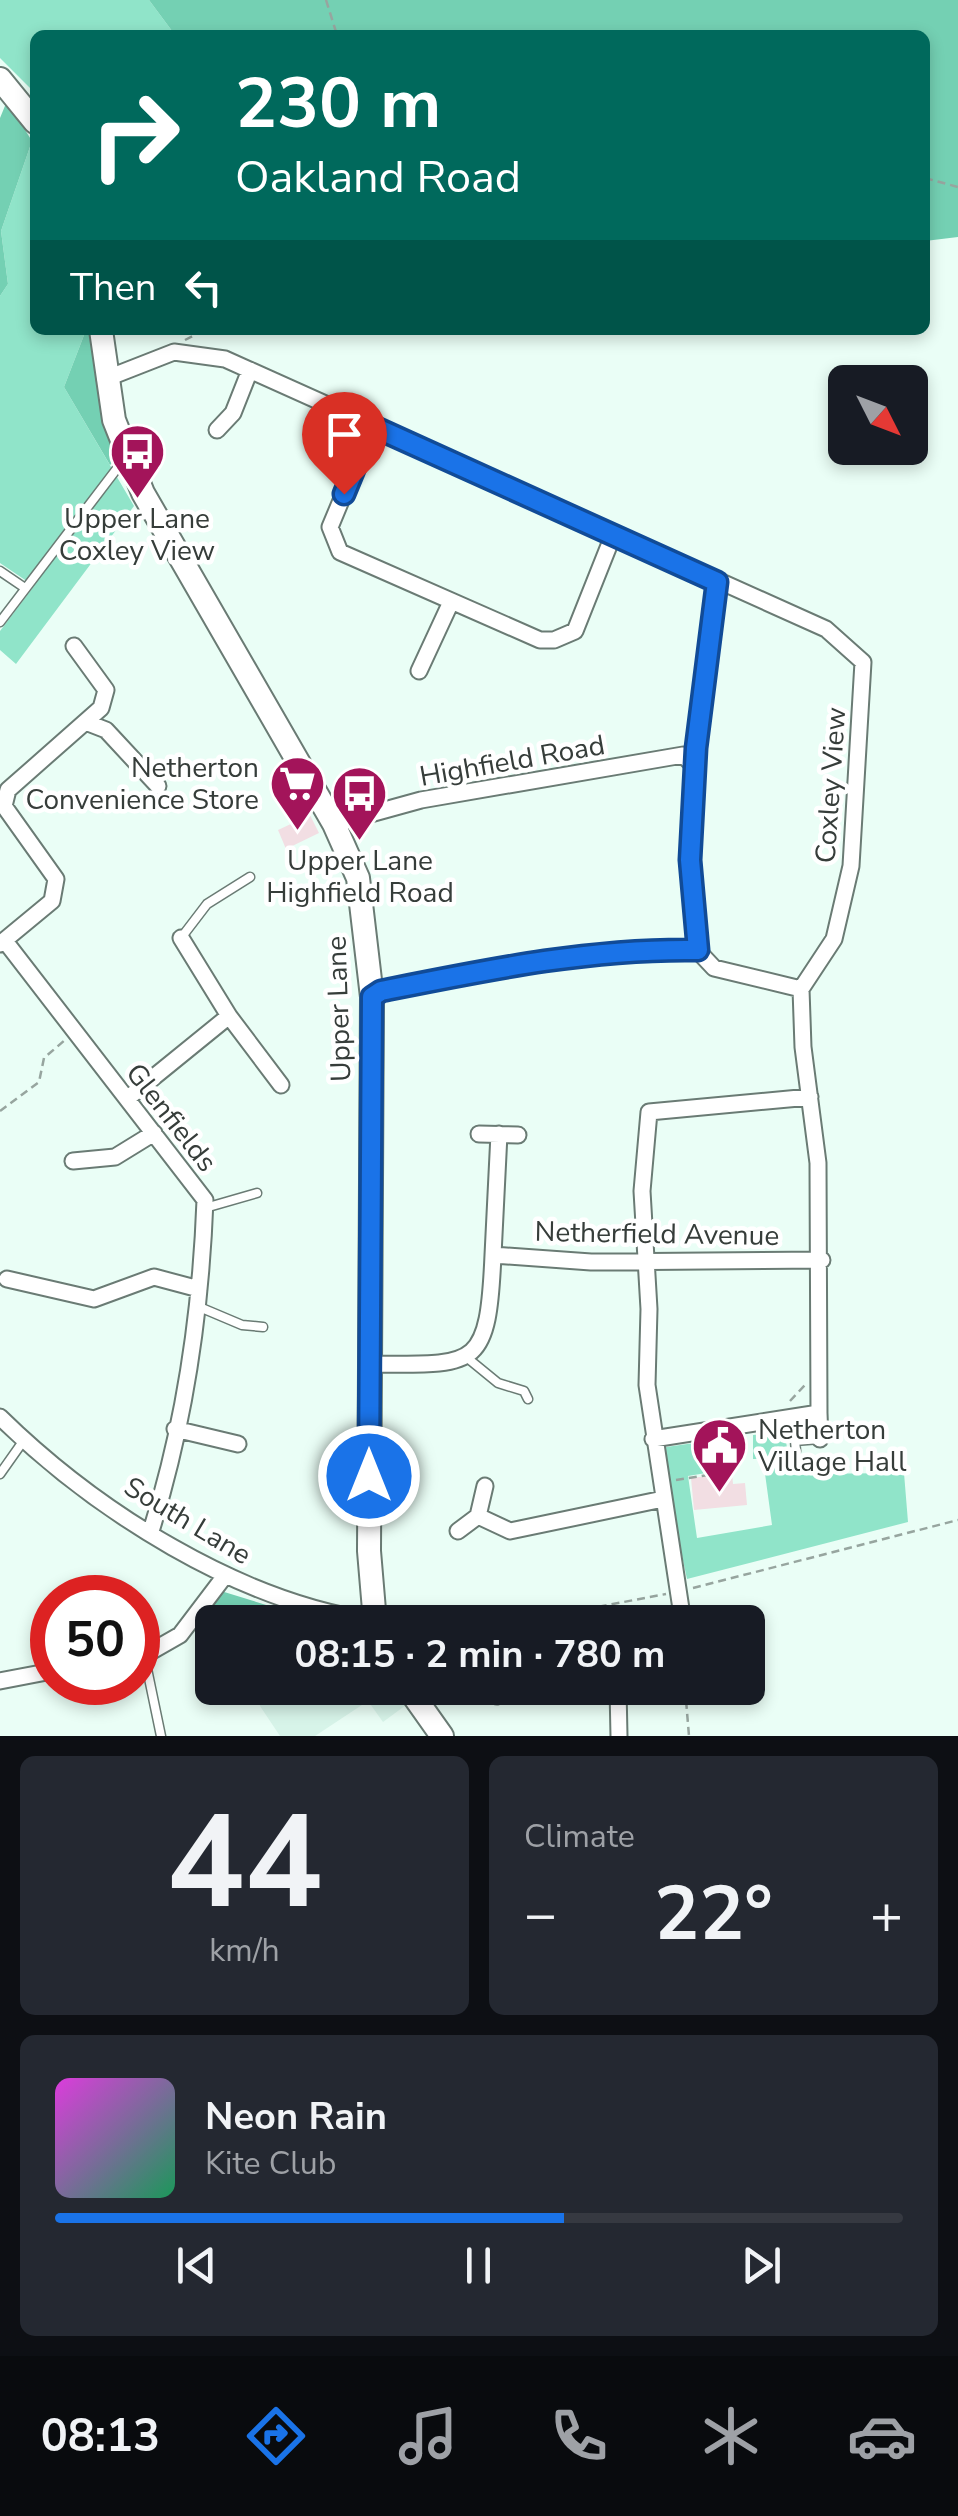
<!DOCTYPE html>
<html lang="en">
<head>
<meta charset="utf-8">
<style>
  :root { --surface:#171b24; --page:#242831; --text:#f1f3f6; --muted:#9ea1a6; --line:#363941; --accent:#1a73e8 }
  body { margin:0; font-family:"Nunito Sans",sans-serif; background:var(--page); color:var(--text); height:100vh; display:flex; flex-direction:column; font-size:38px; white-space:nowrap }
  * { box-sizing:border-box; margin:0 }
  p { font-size:32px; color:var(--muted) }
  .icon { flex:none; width:55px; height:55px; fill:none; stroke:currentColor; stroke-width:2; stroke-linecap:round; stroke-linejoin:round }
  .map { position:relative; height:1736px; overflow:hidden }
  .drawer { display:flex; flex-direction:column; gap:20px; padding:20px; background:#0d0f14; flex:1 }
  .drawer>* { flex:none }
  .hud { position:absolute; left:30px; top:30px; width:900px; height:305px; border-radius:15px; box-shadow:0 5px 15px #0003; background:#00695c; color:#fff; overflow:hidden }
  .needle { width:65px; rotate:132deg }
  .buttons { position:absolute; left:828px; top:365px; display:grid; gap:20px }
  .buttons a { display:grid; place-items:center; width:100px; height:100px; border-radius:15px; background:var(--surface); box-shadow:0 5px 15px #0003; font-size:50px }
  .speed { position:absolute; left:30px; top:1575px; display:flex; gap:20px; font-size:50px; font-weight:700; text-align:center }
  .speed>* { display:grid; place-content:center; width:130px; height:130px; border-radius:50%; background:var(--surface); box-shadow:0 5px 15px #0003; line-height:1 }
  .speed .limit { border:15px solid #d22; background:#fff; color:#111 }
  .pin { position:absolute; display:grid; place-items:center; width:85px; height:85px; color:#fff; margin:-102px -42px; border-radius:50% 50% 50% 0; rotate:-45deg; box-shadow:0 0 10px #0007 }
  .pin .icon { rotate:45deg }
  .me { position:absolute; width:110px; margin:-55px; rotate:0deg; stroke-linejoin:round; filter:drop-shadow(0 0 8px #0008) }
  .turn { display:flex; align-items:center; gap:35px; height:210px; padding:0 40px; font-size:45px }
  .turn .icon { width:130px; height:130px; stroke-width:2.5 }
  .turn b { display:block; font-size:70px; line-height:85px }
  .then { display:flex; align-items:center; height:95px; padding:0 40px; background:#0003; gap:20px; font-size:38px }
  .big { font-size:75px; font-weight:700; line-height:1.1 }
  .drawer .card { flex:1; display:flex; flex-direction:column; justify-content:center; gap:15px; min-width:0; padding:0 35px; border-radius:15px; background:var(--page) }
  .drawer .dial { align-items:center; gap:0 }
  .dial b { font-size:130px; line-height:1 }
  .song { display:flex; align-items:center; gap:30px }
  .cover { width:120px; height:120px; border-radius:15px; background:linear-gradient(135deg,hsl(300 70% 55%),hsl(150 70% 35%)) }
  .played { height:10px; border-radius:5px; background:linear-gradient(90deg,var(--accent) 60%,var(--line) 60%) }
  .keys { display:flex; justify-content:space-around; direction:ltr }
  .heat { display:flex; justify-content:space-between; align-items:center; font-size:55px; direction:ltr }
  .drawer .tiles { flex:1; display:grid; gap:20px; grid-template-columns:1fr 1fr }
  .card:last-child { grid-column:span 2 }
  .trip { position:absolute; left:195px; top:1605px; width:570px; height:100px; border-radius:15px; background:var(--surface); box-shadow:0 5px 15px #0003; font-weight:700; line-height:100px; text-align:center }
  .tab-bar { display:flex; height:160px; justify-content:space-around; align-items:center; background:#090b0e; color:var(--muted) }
  .tab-bar .icon { width:70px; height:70px }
  .tab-bar .current { color:var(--accent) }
  .tab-bar b { font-size:45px; color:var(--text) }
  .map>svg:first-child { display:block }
</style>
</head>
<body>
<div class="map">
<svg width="958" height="1736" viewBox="0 0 958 1736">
  <rect width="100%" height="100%" fill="#eafef6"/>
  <path fill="#d7f4e9" d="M257 1688H395L406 1705 383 1722 368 1701 315 1736H280L260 1706Z"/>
  <path fill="#90e4c9" d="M0 0H149L175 35H35V93L0 58Z
    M32 141 35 330H86L64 387 134 506 16 664 0 650V631L34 586 0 563V296L8 284 1 231Z
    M785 1432 790 1474 904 1473 908 1522 687 1579 659 1448 737 1437 738 1451 712 1455V1472L688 1476 697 1538 772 1525 763 1459H753V1435Z"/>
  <path fill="#74d0b3" d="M149 0H958V237L925 241V35H175Z
    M7 101 32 141 1 231 8 284 0 296V118Z
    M86 330H92L121 454 110 465 64 387Z
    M221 1591 321 1622H242L207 1610Z"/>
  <path fill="#f2dee3" d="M310 815 319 833 286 849 278 830Z
    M732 1473 733 1484 745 1483 747 1505 694 1510 691 1478Z"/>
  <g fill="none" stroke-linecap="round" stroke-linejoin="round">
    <defs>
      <path id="service" d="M0 571 25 588
        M0 622 125 458
        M181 938 207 904 250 877
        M205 1208 257 1193
        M197 1306 242 1325 263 1327
        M465 1356 498 1383 524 1391 528 1399
        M796 1451 795 1441 820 1439
        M0 1474 24 1440
        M145 1659 161 1736"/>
      <path id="minor" d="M105 379 174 352 225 359 826 629 863 662 851 866 834 939 801 989 803 1047 818 1163 819 1413 653 1439
        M372 426 330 527 340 552 540 640H554L575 631 614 533
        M217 430 233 413 250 370
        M717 581 696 748 691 859 698 951 714 968 801 989
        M419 671 451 602
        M88 723 106 730 158 786
        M334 824 421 800 683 755 695 767
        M181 938 229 1016
        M5 941 205 1200C201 1310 184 1426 151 1531
        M0 944 52 901 56 879 4 806 8 790 101 708 106 690 74 646
        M372 997 381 991C486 970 591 948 698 951
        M128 1098 229 1016 281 1085
        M479 1134 518 1135
        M73 1161 115 1157 154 1133
        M493 1255 499 1134
        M7 1279 94 1299 154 1277 199 1289
        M369 1364C477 1365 488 1370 493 1255L591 1262 822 1260
        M819 1413 820 1439
        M0 1417C96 1511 239 1602 374 1621
        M175 1429 238 1444
        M478 1516 485 1486
        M458 1531 478 1516 510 1531 663 1499
        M683 1622 647 1385 649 1309 642 1191 649 1112 810 1097
        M138 1659 180 1635 224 1577
        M0 1681 52 1671
        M495 1688 497 1696
        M618 1688 619 1736"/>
      <path id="secondary" d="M0 79 35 122
        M101 330 114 420 143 493 334 824 358 878 372 997 369 1551 375 1622
        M408 1688 442 1736"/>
    </defs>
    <use href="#service" stroke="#6a7b74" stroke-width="11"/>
    <use href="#minor" stroke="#6a7b74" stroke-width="19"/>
    <use href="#secondary" stroke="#6a7b74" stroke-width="26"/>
    <path stroke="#97a59f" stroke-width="2.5" stroke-dasharray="8 5" stroke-linecap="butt" d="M326 0 337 35
      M925 178 958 187
      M185 340 204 330
      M0 1111 39 1082 44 1058 65 1040
      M790 1401 805 1385
      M676 1480 714 1474
      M693 1588 958 1520
      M405 1622 448 1612 597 1607 666 1594
      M685 1688 689 1736"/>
    <use href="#service" stroke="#fff" stroke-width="8"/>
    <use href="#minor" stroke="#fff" stroke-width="15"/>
    <use href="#secondary" stroke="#fff" stroke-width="22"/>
  </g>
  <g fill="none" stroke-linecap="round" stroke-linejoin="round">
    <defs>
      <path id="route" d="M344 494 372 426 717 582 696 748 690 860 698 950C591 948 486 970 381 991L372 997 369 1476"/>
    </defs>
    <use href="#route" stroke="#114b97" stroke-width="25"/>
    <use href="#route" stroke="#1a73e8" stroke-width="18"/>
  </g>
  <defs>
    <symbol id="bus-pin" viewBox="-11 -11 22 30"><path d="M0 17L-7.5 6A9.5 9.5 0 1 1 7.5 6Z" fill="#a3145a" stroke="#fff"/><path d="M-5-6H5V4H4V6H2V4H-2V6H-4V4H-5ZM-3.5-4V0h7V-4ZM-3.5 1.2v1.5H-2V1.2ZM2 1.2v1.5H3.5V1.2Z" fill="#fff"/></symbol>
    <symbol id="supermarket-pin" viewBox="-11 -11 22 30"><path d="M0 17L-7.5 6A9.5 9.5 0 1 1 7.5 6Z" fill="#a3145a" stroke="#fff"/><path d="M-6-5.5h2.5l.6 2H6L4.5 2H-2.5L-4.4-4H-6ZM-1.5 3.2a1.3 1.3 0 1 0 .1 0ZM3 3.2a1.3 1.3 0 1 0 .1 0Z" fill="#fff"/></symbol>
    <symbol id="civic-pin" viewBox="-11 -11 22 30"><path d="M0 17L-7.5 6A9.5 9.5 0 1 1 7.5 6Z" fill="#a3145a" stroke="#fff"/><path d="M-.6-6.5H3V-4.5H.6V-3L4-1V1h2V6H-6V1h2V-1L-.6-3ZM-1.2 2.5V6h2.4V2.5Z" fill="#fff"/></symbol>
  </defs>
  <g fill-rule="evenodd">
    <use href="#bus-pin" x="106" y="420" width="63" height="86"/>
    <use href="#supermarket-pin" x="266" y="752" width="63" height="86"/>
    <use href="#bus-pin" x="328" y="762" width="63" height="86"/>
    <use href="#civic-pin" x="688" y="1414" width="63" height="86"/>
  </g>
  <g text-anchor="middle" stroke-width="9" stroke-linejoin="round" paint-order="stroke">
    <g font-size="28" fill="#363d3a" stroke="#fff">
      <text x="137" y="528">Upper Lane<tspan x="137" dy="32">Coxley View</tspan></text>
      <text x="259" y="777" text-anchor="end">Netherton<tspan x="259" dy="32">Convenience Store</tspan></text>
      <text x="360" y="870">Upper Lane<tspan x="360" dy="32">Highfield Road</tspan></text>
      <text x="758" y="1439" text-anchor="start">Netherton<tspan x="758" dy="32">Village Hall</tspan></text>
    </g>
    <g font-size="28" fill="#363d3a" stroke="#fff">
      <text transform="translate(512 760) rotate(-10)" y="10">Highfield Road</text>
      <text transform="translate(830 785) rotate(-86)" y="10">Coxley View</text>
      <text transform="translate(338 1009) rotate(-92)" y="10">Upper Lane</text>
      <text transform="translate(172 1117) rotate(52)" y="10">Glenfields</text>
      <text transform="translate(657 1233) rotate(1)" y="10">Netherfield Avenue</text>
      <text transform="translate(188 1520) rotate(31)" y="10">South Lane</text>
    </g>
  </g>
</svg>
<div class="buttons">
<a><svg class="needle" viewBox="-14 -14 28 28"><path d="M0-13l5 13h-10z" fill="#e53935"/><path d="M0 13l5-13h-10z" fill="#9ea1a6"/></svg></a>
</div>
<div class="speed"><div class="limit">50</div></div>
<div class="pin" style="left:344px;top:494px;background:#d93025"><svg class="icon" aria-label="arrive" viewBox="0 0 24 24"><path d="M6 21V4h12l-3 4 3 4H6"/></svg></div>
<svg class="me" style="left:369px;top:1476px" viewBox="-20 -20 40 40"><circle r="17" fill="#1a73e8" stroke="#fff" stroke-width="3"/><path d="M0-11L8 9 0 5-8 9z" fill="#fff"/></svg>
<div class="trip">08:15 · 2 min · 780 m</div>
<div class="hud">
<div class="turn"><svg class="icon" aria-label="right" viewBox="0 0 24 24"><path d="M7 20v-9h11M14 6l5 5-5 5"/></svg><div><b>230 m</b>Oakland Road</div></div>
<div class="then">Then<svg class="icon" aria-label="left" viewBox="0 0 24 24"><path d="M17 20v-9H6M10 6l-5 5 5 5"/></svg></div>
</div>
</div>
<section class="drawer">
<div class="tiles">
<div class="card dial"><b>44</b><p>km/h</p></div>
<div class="card"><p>Climate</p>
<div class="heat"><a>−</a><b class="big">22°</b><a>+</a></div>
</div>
<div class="card">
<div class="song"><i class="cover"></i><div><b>Neon Rain</b><p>Kite Club</p></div></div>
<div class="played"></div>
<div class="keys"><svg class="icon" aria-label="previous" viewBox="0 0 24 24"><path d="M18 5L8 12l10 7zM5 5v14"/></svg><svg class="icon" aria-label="pause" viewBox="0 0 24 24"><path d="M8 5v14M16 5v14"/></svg><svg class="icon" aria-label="next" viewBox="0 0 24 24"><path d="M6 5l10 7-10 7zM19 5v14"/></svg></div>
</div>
</div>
</section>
<nav class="tab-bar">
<b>08:13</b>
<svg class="icon current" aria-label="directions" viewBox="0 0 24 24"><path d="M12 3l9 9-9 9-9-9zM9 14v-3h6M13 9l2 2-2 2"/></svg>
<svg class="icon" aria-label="music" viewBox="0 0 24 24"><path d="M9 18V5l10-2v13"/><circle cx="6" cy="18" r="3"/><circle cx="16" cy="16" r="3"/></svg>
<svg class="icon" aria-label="phone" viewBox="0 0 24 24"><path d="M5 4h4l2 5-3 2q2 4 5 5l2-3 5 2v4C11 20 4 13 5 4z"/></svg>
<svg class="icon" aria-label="climate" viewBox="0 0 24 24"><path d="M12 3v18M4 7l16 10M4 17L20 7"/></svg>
<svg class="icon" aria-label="car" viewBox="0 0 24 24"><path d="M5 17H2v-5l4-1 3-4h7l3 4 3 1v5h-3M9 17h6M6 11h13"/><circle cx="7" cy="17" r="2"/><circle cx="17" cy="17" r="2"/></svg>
</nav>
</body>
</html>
